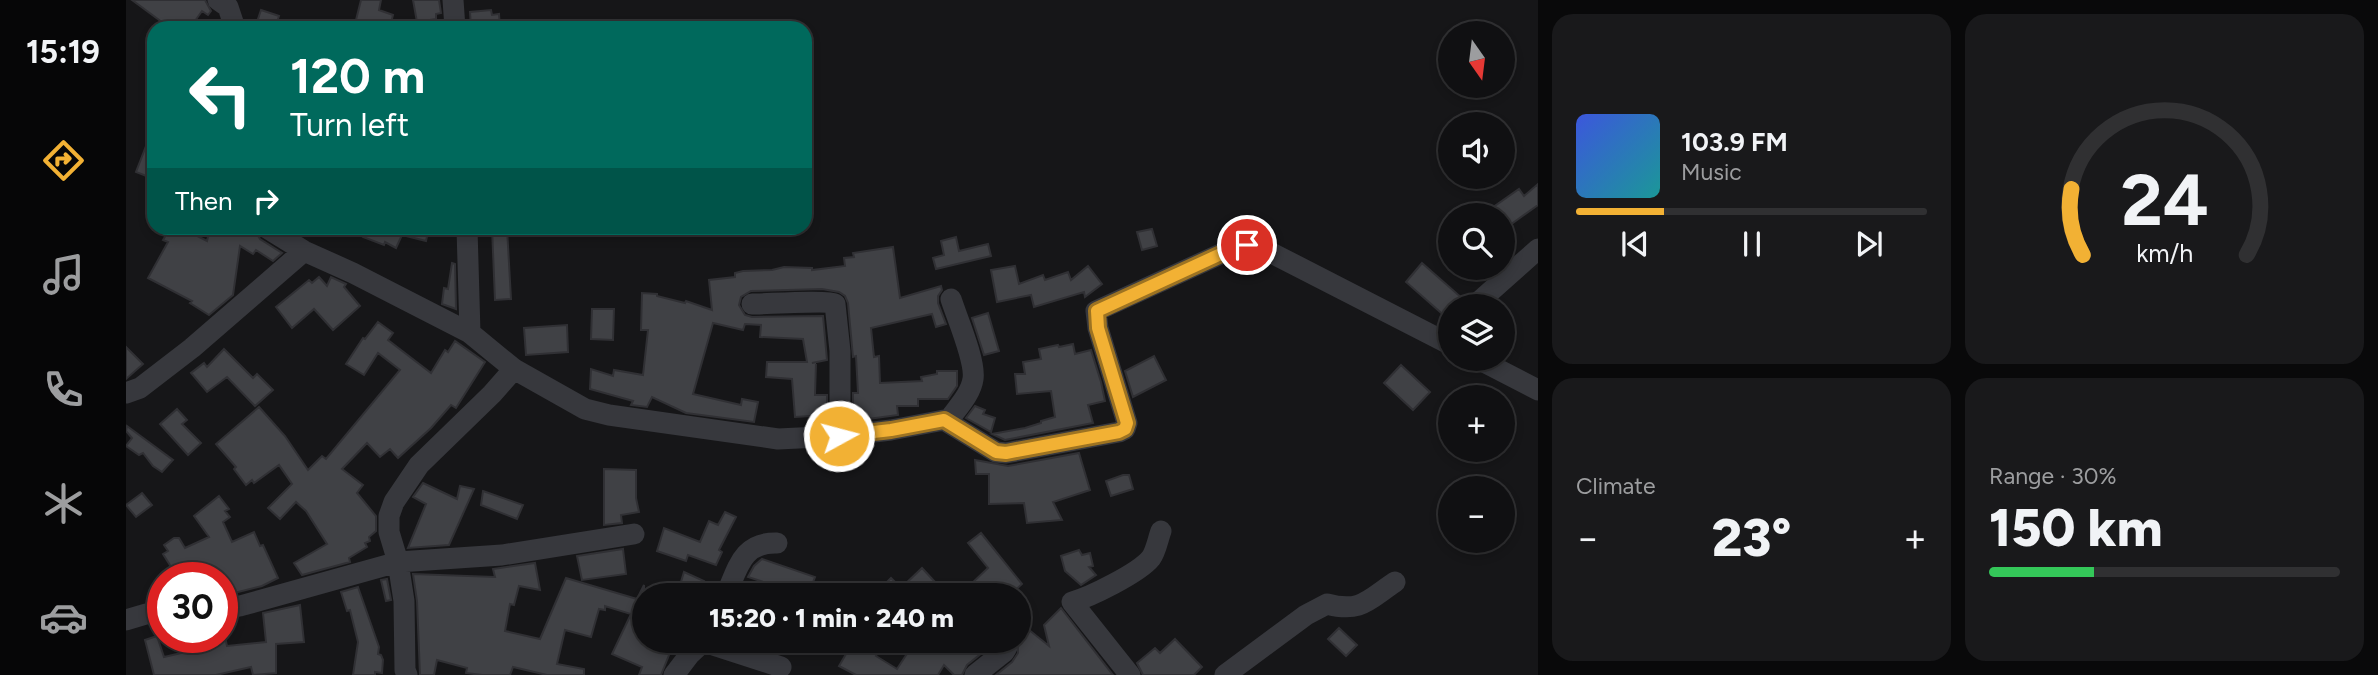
<!DOCTYPE html>
<html lang="en">
<head>
<meta charset="utf-8">
<style>
  :root { --surface:#101012; --page:#19191b; --text:#f1f3f6; --muted:#9c9d9f; --line:#303032; --accent:#f2b134 }
  body { margin:0; font-family:Figtree,sans-serif; background:var(--page); color:var(--text); height:100vh; display:flex; flex-direction:column; font-size:26px; white-space:nowrap }
  * { box-sizing:border-box; margin:0 }
  p { font-size:23px; color:var(--muted) }
  .icon { flex:none; width:38px; height:38px; fill:none; stroke:currentColor; stroke-width:2; stroke-linecap:round; stroke-linejoin:round }
  .map { position:relative; flex:1; overflow:hidden }
  .drawer { display:flex; flex-direction:column; gap:14px; padding:14px; background:#09090a; width:840px }
  .drawer>* { flex:none }
  .top-card { position:absolute; left:21px; top:21px; width:665px; height:214px; border-radius:21px; box-shadow:0 4px 10px #0003,0 0 0 2px var(--line); background:#00695c; color:#fff; overflow:hidden }
  .needle { width:46px; rotate:166deg }
  .buttons { position:absolute; left:1312px; top:21px; display:grid; gap:14px }
  .buttons a { display:grid; place-items:center; width:77px; height:77px; border-radius:50%; background:var(--surface); box-shadow:0 4px 10px #0003,0 0 0 2px var(--line); font-size:35px }
  .speed { position:absolute; left:21px; top:562px; display:flex; gap:14px; font-size:35px; font-weight:700; text-align:center }
  .speed>* { display:grid; place-content:center; width:91px; height:91px; border-radius:50%; background:var(--surface); box-shadow:0 4px 10px #0003,0 0 0 2px var(--line); line-height:1 }
  .speed .limit { border:10px solid #d22; background:#fff; color:#111 }
  .pin { position:absolute; display:grid; place-items:center; width:60px; height:60px; color:#fff; margin:-30px; border:4px solid #fff; border-radius:50%; box-shadow:0 2px 7px #0007 }
  .me { position:absolute; width:77px; margin:-38px; rotate:83deg; stroke-linejoin:round; filter:drop-shadow(0 0 5px #0008) }
  .turn { display:flex; align-items:center; gap:24px; height:147px; padding:0 28px; font-size:32px }
  .turn .icon { width:91px; height:91px; stroke-width:2.5 }
  .turn b { display:block; font-size:49px; line-height:60px }
  .then { display:flex; align-items:center; height:66px; padding:0 28px; background:#0003; gap:14px; font-size:26px }
  .big { font-size:52px; font-weight:800; line-height:1.1 }
  .drawer .tile { flex:1; display:flex; flex-direction:column; justify-content:center; gap:10px; min-width:0; padding:0 24px; border-radius:21px; background:var(--page) }
  .drawer .dial { align-items:center; gap:0 }
  .dial svg { height:182px; overflow:visible; fill:none; stroke:var(--line); stroke-width:7; stroke-linecap:round; text-anchor:middle }
  .dial text { fill:var(--text); stroke:none }
  .song { display:flex; align-items:center; gap:21px }
  .cover { width:84px; height:84px; border-radius:10px; background:linear-gradient(135deg,hsl(230 70% 55%),hsl(180 70% 35%)) }
  .played { height:7px; border-radius:4px; background:linear-gradient(90deg,var(--accent) 25%,var(--line) 25%) }
  .keys { display:flex; justify-content:space-around; direction:ltr }
  .heat { display:flex; justify-content:space-between; align-items:center; font-size:38px; direction:ltr }
  .charge { height:10px; border-radius:5px; background:linear-gradient(90deg,#34c759 30%,var(--line) 0) }
  .drawer .tiles { flex:1; display:grid; gap:14px; grid-template-columns:repeat(2,1fr) }
  .trip { position:absolute; left:506px; top:583px; width:399px; height:70px; border-radius:35px; background:var(--surface); box-shadow:0 4px 10px #0003,0 0 0 2px var(--line); font-weight:800; line-height:70px; text-align:center }
  main { display:flex; flex:1; min-height:0 }
  .dock { display:flex; flex-direction:column; width:126px; justify-content:space-around; align-items:center; background:#060607; color:var(--muted) }
  .dock .icon { width:49px; height:49px }
  .dock .selected { color:var(--accent) }
  .dock b { font-size:32px; color:var(--text) }
  .map>svg:first-child { display:block }
</style>
</head>
<body>
<main>
<nav class="dock">
<b>15:19</b>
<svg class="icon selected" aria-label="directions" viewBox="0 0 24 24"><path d="M12 3l9 9-9 9-9-9zM9 14v-3h6M13 9l2 2-2 2"/></svg>
<svg class="icon" aria-label="music" viewBox="0 0 24 24"><path d="M9 18V5l10-2v13"/><circle cx="6" cy="18" r="3"/><circle cx="16" cy="16" r="3"/></svg>
<svg class="icon" aria-label="phone" viewBox="0 0 24 24"><path d="M5 4h4l2 5-3 2q2 4 5 5l2-3 5 2v4C11 20 4 13 5 4z"/></svg>
<svg class="icon" aria-label="climate" viewBox="0 0 24 24"><path d="M12 3v18M4 7l16 10M4 17L20 7"/></svg>
<svg class="icon" aria-label="car" viewBox="0 0 24 24"><path d="M5 17H2v-5l4-1 3-4h7l3 4 3 1v5h-3M9 17h6M6 11h13"/><circle cx="7" cy="17" r="2"/><circle cx="17" cy="17" r="2"/></svg>
</nav>
<div class="map">
<svg width="1412" height="675" viewBox="0 0 1412 675">
  <rect width="100%" height="100%" fill="#161618"/>
  <path fill="#404145" stroke="#303034" stroke-width="2" d="M6 0H79L85 11 82 15 76 11 64 28H44Z
    M235 0H255L253 10 267 15 264 27 228 28Z
    M287 0H313L315 13 310 14V19L291 22Z
    M135 10 153 16 149 28H129Z
    M365 10 366 15 373 14 374 28H345L344 12Z
    M27 128H28V179L10 172Z
    M1412 184V205L1377 230V215H1356L1393 189 1398 196Z
    M44 228H56L81 241 84 228H128L134 239 156 253 147 261 130 250 127 254 114 246 107 295 83 315 64 303 66 301 22 278 42 242 37 240Z
    M241 228H303L300 241 276 235 270 248 259 242 258 245 237 237Z
    M366 228H381L385 299 369 300Z
    M1026 229 1031 246 1016 250 1011 232Z
    M830 237 833 251 862 244 865 256 810 269 807 258 818 255 815 241Z
    M767 247 774 298 815 286 816 290 812 296V303L820 324 810 327 806 314 745 328 748 357 753 356 754 383 796 381 795 377 811 374V371H831V386L822 399H792V406H771L772 415 727 421V393H732L730 356 727 357 722 303 719 296 713 292 696 289 625 291 615 297 613 305 619 315 626 317 697 316 701 360 686 363H690L689 395H701V415L669 417 666 379 640 377 641 362H681L677 339 634 337 635 325 619 324 617 330 587 323 567 394 615 405 616 399 632 402 628 422 560 413 526 397 521 407 505 405 507 401 464 389 465 369 487 376 488 370 517 375 522 330H515L516 293 531 294V296L559 303 560 301 586 310 583 280 609 277V273L617 271 646 270 658 267 686 268V270L719 266 718 258 728 257 727 253Z
    M326 263 329 264 330 309 316 304 318 288 322 289Z
    M1296 263 1337 299 1331 306H1325V313L1321 318 1280 282Z
    M889 266 893 284 917 275 919 280 942 272 945 280 962 266 976 284 959 297 958 292 908 307 905 295 871 302 865 270Z
    M193 277 201 286 205 277 220 284 218 287 234 306 207 330 188 309 166 328 150 307 183 280 186 283Z
    M466 309H488L487 340 465 339Z
    M862 313 873 351 858 355 846 318Z
    M252 322 267 333 262 340 305 373 319 350 322 352 329 341 359 362 330 408 325 405 305 428 272 458 264 449 254 457 241 443 216 469 237 485 231 493 250 516V531L243 537 244 541 239 543 241 547 223 558 224 562 176 575 168 563 201 544 180 511 170 502 154 519 142 508 166 484 153 465 128 483 126 480 120 485 108 469 110 467 90 444 133 407 159 436 182 470 196 456 200 459 274 370 252 353 238 375 220 364 237 338 239 339Z
    M441 325 442 352 400 355 398 328Z
    M947 344 949 354 965 350 975 382 979 401 962 405 967 423 879 440 866 434 899 428 915 423V421L929 417 925 391 891 394 889 374H899L897 362 915 359 913 349 932 345 933 347Z
    M0 347 17 364 0 379Z
    M98 349 127 378 131 374 147 390 129 406 101 377 81 392 65 373 78 363 81 367Z
    M1028 356 1040 380 1007 397 999 371Z
    M1275 365 1304 392 1287 410 1258 383Z
    M849 406 859 410 857 414 869 418 865 432 840 418Z
    M51 409 61 420 56 424 75 443 62 455 34 424Z
    M1 426 47 460 36 472 27 466 17 453 13 455 0 446 6 438 0 431Z
    M953 453 964 490 927 502 936 520 901 523 898 503 863 504V474H850L849 460 882 466Z
    M478 469 510 470V498L513 512 495 515 496 523 478 525Z
    M997 475H1003L1007 489 985 496 980 481Z
    M297 483 331 499 334 486 348 489 323 545 282 548 300 504 287 497Z
    M357 491 397 505 391 519 355 505Z
    M16 493 26 505 10 517 0 505Z
    M93 496 103 509 99 511 104 517 97 522 106 542 128 532 134 546 137 545 152 578 136 586 96 596V578H52L37 554 42 551 38 545 48 538H53L59 548 83 537 68 516Z
    M599 512 610 517 593 550 596 552 590 565 562 555 560 561 531 551 538 528 574 542 583 521 592 525Z
    M855 533 896 584 884 595H853L844 585 862 568 842 543Z
    M497 549 500 574 456 580 451 556Z
    M953 550 956 555 964 553 967 566 963 567 970 575 955 585 939 571 935 556Z
    M636 559 689 577 682 595H649L653 587 622 577 628 566Z
    M409 563 414 590 393 586 388 605 384 604 379 631 414 639 440 578 511 599 518 585V640H549L535 675H513L516 667 486 654 505 614 479 606V610L473 609 465 637 439 630 431 664 458 669V675H421L387 667 384 675H356L340 673 341 668 311 660 308 675H294L291 601 287 574 369 577 367 569Z
    M796 568 809 582 795 595H748L765 578 775 588Z
    M558 572 578 581 573 595H551Z
    M261 579 265 600 260 601 255 580Z
    M232 587 253 647 252 654 255 655 257 660 256 673 249 672V675H227L232 642 224 610 221 611 215 592Z
    M174 605 178 642 150 644V673L127 675 125 667 90 675H28L19 640 31 636 38 657 68 650 66 645 91 637H99L101 646 140 642 137 613Z
    M935 608 987 675H870L886 662 892 653V621L923 646 918 625Z
    M1213 628 1231 645 1220 656 1202 639Z
    M1049 639 1076 667 1068 675H1017L1011 663 1029 648 1034 653Z
    M616 640H647L642 649Z
    M790 640H865L866 645 841 665 836 675H828L818 665 812 675H730L713 666 727 642 736 648 738 644 752 652 750 656 771 669Z"/>
  <g fill="none" stroke-linecap="round" stroke-linejoin="round">
    <path stroke="#37383d" stroke-width="21" d="M92 0 102 7 109 28
      M327 0 329 28
      M141 228 178 251 227 273 344 333 388 369 366 394 293 465 268 502 263 516V532L272 562 278 601 279 670 281 675
      M341 228 344 333
      M626 304C641 304 702 300 709 304L714 351V436
      M1348 306 1412 249
      M1352 359 1412 390
      M388 369 459 409 483 415 652 439 714 436 765 430 818 420 870 452 880 453 993 432 999 429 1001 423 972 328 970 311 1110 247 1130 245 1325 345
      M0 393 14 388 66 348 178 251
      M822 421C831 408 845 394 847 379 850 361 831 318 825 299
      M824 594 825 595
      M600 595C612 568 616 542 651 543
      M96 609 114 606 272 562 376 555 508 534
      M0 620 20 614 37 613
      M578 642 655 667
      M548 675 564 654 579 640
      M849 675 878 652 881 647 878 640
      M1004 675 946 602C964 597 1013 573 1025 558 1030 551 1032 539 1035 531
      M1099 675 1180 615 1201 604C1235 613 1242 600 1269 582"/>
  </g>
  <g fill="none" stroke-linecap="round" stroke-linejoin="round">
    <defs>
      <path id="route" d="M713 436 765 430 818 420 870 452 880 453 993 432 999 429 1001 423 972 328 971 311 1110 247 1121 245"/>
    </defs>
    <use href="#route" stroke="#9d7322" stroke-width="18"/>
    <use href="#route" stroke="#f2b134" stroke-width="12"/>
  </g>
</svg>
<div class="buttons">
<a><svg class="needle" viewBox="-14 -14 28 28"><path d="M0-13l5 13h-10z" fill="#e53935"/><path d="M0 13l5-13h-10z" fill="#9c9d9f"/></svg></a>
<a><svg class="icon" aria-label="sound" viewBox="0 0 24 24"><path d="M4 9h4l5-4v14l-5-4H4zM17 9q2 3 0 6"/></svg></a>
<a><svg class="icon" aria-label="search" viewBox="0 0 24 24"><circle cx="10" cy="10" r="6"/><path d="M15 15l6 6"/></svg></a>
<a><svg class="icon" aria-label="layers" viewBox="0 0 24 24"><path d="M12 4l9 5-9 5-9-5zM3 14l9 5 9-5"/></svg></a>
<a>+</a>
<a>−</a>
</div>
<div class="speed"><div class="limit">30</div></div>
<div class="pin" style="left:1121px;top:245px;background:#d93025"><svg class="icon" aria-label="arrive" viewBox="0 0 24 24"><path d="M6 21V4h12l-3 4 3 4H6"/></svg></div>
<svg class="me" style="left:713px;top:436px" viewBox="-20 -20 40 40"><circle r="17" fill="#f2b134" stroke="#fff" stroke-width="3"/><path d="M0-11L8 9 0 5-8 9z" fill="#fff"/></svg>
<div class="trip">15:20 · 1 min · 240 m</div>
<div class="top-card">
<div class="turn"><svg class="icon" aria-label="left" viewBox="0 0 24 24"><path d="M17 20v-9H6M10 6l-5 5 5 5"/></svg><div><b>120 m</b>Turn left</div></div>
<div class="then">Then<svg class="icon" aria-label="right" viewBox="0 0 24 24"><path d="M7 20v-9h11M14 6l5 5-5 5"/></svg></div>
</div>
</div>
<section class="drawer">
<div class="tiles">
<div class="tile">
<div class="song"><i class="cover"></i><div><b>103.9 FM</b><p>Music</p></div></div>
<div class="played"></div>
<div class="keys"><svg class="icon" aria-label="previous" viewBox="0 0 24 24"><path d="M18 5L8 12l10 7zM5 5v14"/></svg><svg class="icon" aria-label="pause" viewBox="0 0 24 24"><path d="M8 5v14M16 5v14"/></svg><svg class="icon" aria-label="next" viewBox="0 0 24 24"><path d="M6 5l10 7-10 7zM19 5v14"/></svg></div>
</div>
<div class="tile dial"><svg viewBox="0 0 100 80">
<path d="M14 69A42 42 0 1 1 86 69"/>
<path d="M14 69A42 42 0 0 1 9 40" stroke="#f2b134"/>
<text x="50" y="56" font-size="32" font-weight="700">24</text>
<text x="50" y="72" font-size="11">km/h</text>
</svg></div>
<div class="tile"><p>Climate</p>
<div class="heat"><a>−</a><b class="big">23°</b><a>+</a></div>
</div>
<div class="tile"><p>Range · 30%</p><b class="big">150 km</b><div class="charge"></div></div>
</div>
</section>
</main>
</body>
</html>
